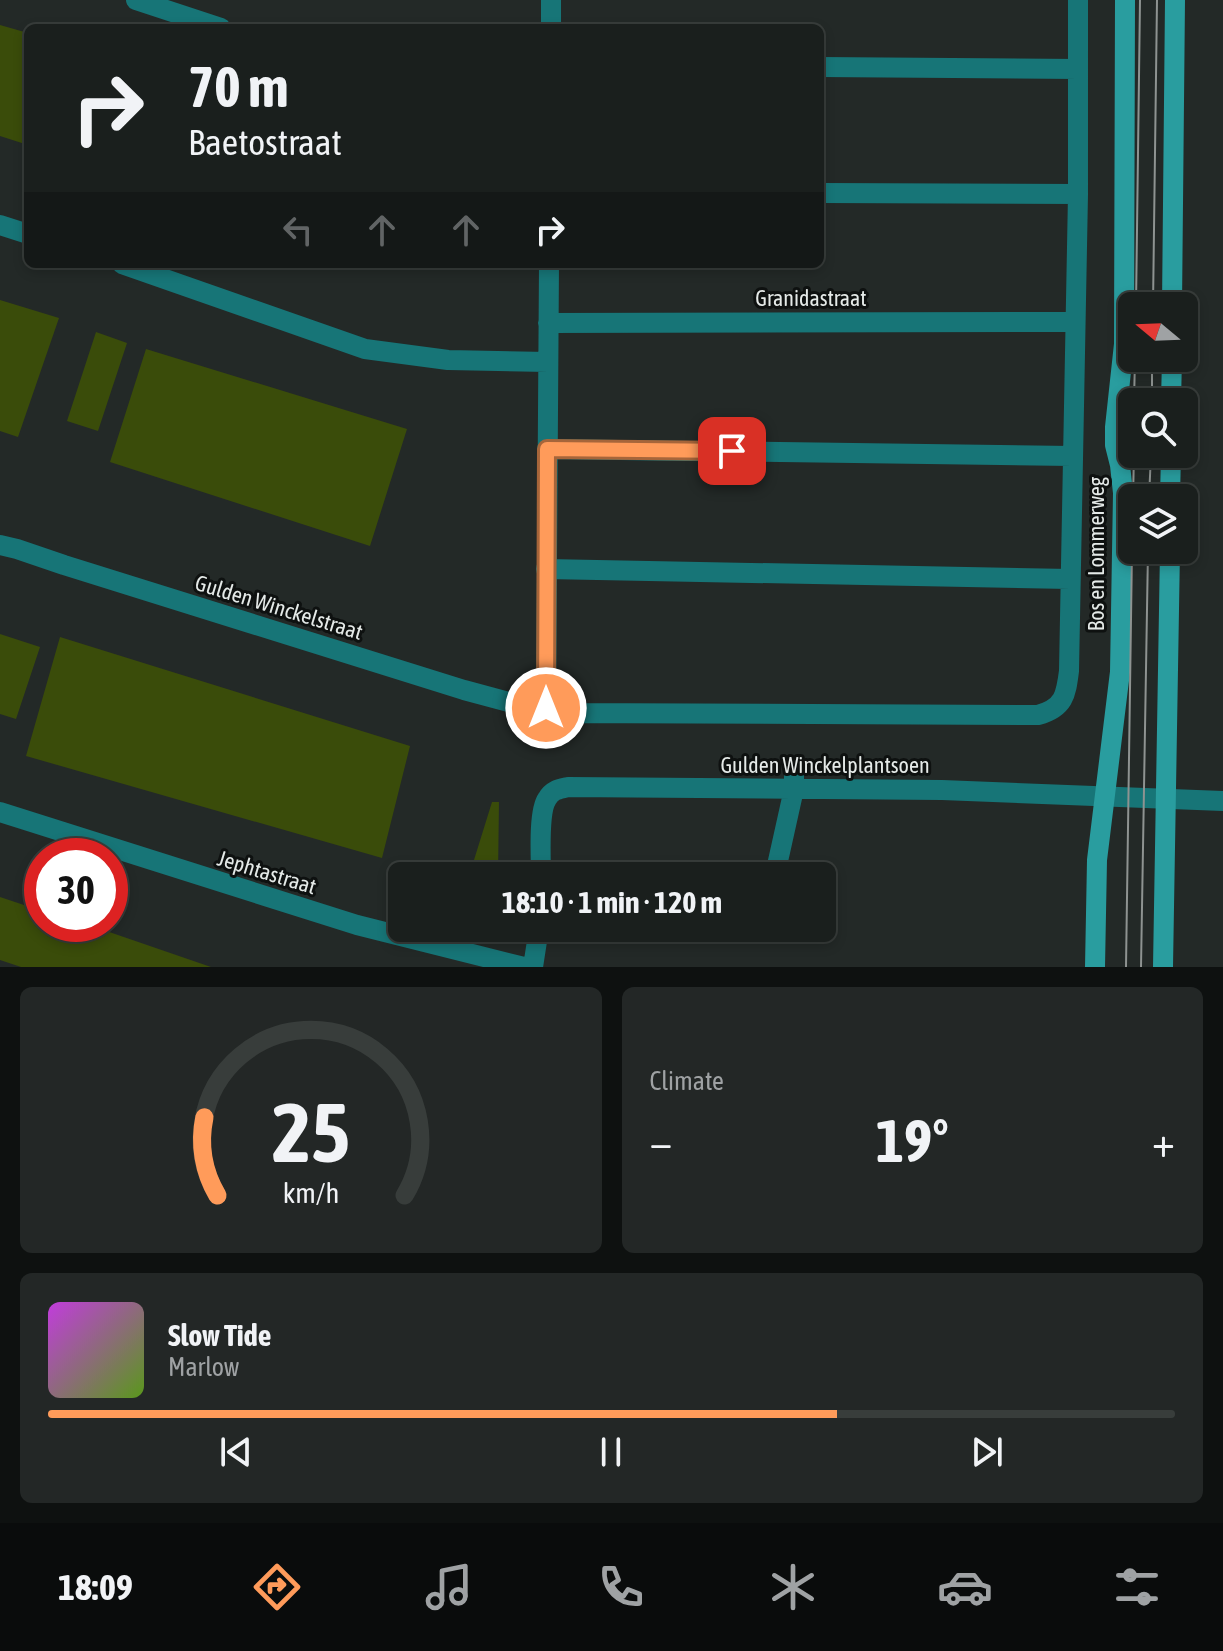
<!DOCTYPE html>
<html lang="en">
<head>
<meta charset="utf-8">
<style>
  :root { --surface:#1a1f1d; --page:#232726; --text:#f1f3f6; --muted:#9fa2a4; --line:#383d3b; --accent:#ff9b5a }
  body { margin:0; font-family:"Asap Condensed",sans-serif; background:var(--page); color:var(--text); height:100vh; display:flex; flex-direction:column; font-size:30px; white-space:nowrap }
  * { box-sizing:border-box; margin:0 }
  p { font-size:26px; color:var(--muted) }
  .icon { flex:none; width:44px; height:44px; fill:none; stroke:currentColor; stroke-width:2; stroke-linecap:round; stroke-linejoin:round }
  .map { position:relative; height:967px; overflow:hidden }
  .sheet { display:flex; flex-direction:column; gap:20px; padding:20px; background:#0e1110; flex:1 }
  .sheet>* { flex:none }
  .top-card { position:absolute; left:24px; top:24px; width:800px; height:244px; border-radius:12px; box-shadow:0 4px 12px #0003,0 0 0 2px var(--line); background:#1a1f1d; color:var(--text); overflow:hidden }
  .needle { width:52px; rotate:289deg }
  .fabs { position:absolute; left:1118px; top:292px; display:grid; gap:16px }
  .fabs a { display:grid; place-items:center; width:80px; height:80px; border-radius:12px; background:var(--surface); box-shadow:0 4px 12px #0003,0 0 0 2px var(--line); font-size:40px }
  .speed { position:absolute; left:24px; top:838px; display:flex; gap:16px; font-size:40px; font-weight:700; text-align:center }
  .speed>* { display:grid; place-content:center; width:104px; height:104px; border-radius:50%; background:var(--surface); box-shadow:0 4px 12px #0003,0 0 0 2px var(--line); line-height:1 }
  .speed .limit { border:12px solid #d22; background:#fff; color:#111 }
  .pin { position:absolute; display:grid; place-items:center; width:68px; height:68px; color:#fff; margin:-34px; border-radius:16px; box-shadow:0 4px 12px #0006 }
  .me { position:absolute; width:88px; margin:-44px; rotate:0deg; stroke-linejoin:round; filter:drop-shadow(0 0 6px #0008) }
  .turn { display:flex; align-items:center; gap:28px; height:168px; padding:0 32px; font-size:36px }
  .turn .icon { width:104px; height:104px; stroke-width:2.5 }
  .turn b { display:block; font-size:56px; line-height:68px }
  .lanes { display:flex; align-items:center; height:76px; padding:0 32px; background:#0003; justify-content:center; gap:40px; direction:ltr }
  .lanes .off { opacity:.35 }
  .big { font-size:60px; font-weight:700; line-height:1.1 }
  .sheet .widget { flex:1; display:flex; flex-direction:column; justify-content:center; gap:12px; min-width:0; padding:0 28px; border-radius:12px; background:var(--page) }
  .sheet .dial { align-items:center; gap:0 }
  .dial svg { height:208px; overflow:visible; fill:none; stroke:var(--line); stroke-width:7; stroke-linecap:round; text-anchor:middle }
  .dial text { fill:var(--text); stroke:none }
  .song { display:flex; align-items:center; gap:24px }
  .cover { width:96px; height:96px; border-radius:12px; background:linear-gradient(135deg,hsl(290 70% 55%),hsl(90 70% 35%)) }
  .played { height:8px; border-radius:4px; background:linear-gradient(90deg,var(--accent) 70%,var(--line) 70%) }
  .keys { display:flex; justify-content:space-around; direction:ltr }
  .heat { display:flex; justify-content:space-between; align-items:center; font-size:44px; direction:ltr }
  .sheet .tiles { flex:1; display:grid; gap:20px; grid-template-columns:1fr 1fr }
  .widget:last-child { grid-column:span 2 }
  .trip { position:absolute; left:388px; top:862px; width:448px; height:80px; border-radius:12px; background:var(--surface); box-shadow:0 4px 12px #0003,0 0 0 2px var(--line); font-weight:700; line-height:80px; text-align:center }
  .dock { display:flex; height:128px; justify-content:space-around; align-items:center; background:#0a0c0c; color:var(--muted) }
  .dock .icon { width:56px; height:56px }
  .dock .current { color:var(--accent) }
  .dock b { font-size:36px; color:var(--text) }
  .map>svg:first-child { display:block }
</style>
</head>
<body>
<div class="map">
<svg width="1223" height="967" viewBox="0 0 1223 967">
  <rect width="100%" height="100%" fill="#232927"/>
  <path fill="#3a4c0a" d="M0 25 28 33V145L0 136Z
    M0 300 59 318 18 437 0 431Z
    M96 332 127 343 98 431 67 421Z
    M146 349 407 429 370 546 110 462Z
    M0 634 40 647 16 719 0 714Z
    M60 637 410 746 382 858 26 756Z
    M492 802H499L498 876H469Z
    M0 897 42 911V924H86L211 967H21L0 960Z"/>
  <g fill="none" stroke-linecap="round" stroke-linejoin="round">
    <path stroke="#177577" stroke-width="20" d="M136 0 221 28
      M551 0V28
      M820 67 1078 69
      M820 193 1078 194
      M0 225 28 234
      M122 264 365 349 448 360 548 362
      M548 323 1075 322
      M547 449 1072 456
      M0 545 17 549 64 565 464 690 520 705 546 708 558 713 1038 715C1064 708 1066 695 1069 671L1078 194V0
      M546 569 1070 579
      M546 708 549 264
      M556 730 562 685
      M794 773V789L776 870 812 871
      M0 812 357 925 524 967
      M541 876C541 859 538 812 547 799 552 790 559 789 568 787L942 790 1223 801
      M533 967 539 928"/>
    <path stroke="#299d9f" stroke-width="20" d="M1172 306 1175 0
      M1171 402 1172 358
      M1170 498 1171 454
      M1095 967 1097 860 1120 672 1123 493 1120 465 1115 445V427L1124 344 1125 0
      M1163 967 1170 550"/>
    <path stroke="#8e9391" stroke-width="2" d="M1136 306 1140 0
      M1153 306 1157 0
      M1134 402 1135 358
      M1152 402V358
      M1133 498 1134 454
      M1149 498 1151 454
      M1126 967 1132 550
      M1141 967 1148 550"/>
  </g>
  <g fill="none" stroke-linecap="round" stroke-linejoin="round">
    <defs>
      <path id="route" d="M546 708 547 449 732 451"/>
    </defs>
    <use href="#route" stroke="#a6653a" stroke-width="20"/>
    <use href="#route" stroke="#ff9b5a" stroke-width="14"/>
  </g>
  <g text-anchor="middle" stroke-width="6" stroke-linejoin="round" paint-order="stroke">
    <g font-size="22" fill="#e5eae8" stroke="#0e1110">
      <text x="811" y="306">Granidastraat</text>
      <text transform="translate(1096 554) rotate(-90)" y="8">Bos en Lommerweg</text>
      <text transform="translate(279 607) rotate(17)" y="8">Gulden Winckelstraat</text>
      <text x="825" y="773">Gulden Winckelplantsoen</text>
      <text transform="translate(267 872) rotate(17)" y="8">Jephtastraat</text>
    </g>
  </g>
</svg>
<div class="fabs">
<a><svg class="needle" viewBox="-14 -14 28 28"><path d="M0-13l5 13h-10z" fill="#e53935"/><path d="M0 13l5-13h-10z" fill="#9fa2a4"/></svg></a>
<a><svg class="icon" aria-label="search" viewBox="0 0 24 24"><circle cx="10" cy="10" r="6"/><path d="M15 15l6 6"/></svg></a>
<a><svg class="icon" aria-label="layers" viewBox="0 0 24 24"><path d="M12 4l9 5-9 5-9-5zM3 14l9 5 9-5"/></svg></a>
</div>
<div class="speed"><div class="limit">30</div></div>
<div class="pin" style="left:732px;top:451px;background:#d93025"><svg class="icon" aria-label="arrive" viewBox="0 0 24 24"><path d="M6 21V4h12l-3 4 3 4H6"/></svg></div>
<svg class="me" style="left:546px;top:708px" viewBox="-20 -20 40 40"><circle r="17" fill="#ff9b5a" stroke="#fff" stroke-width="3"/><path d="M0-11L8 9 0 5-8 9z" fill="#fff"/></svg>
<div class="trip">18:10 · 1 min · 120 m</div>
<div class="top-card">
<div class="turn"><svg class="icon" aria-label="right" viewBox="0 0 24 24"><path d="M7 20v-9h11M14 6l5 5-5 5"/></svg><div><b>70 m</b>Baetostraat</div></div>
<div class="lanes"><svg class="icon off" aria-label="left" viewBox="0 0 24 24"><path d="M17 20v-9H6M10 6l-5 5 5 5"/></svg><svg class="icon off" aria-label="ahead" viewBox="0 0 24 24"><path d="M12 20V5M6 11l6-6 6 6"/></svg><svg class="icon off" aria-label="ahead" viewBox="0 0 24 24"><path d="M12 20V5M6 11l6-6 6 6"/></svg><svg class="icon" aria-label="right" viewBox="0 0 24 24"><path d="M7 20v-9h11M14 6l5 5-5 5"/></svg></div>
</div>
</div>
<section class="sheet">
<div class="tiles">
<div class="widget dial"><svg viewBox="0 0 100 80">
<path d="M14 69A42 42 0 1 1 86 69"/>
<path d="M14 69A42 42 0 0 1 9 39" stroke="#ff9b5a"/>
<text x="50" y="56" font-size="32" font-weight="700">25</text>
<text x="50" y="72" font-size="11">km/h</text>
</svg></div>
<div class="widget"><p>Climate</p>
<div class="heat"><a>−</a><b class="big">19°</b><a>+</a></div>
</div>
<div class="widget">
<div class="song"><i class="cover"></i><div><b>Slow Tide</b><p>Marlow</p></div></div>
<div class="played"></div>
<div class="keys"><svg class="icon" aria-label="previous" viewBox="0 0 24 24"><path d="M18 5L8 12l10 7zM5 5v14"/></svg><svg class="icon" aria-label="pause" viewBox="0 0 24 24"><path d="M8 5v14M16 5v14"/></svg><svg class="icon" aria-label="next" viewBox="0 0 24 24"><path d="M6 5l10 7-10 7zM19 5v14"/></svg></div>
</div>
</div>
</section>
<nav class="dock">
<b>18:09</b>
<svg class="icon current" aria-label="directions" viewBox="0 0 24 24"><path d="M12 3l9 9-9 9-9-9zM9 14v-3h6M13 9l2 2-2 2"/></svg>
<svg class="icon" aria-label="music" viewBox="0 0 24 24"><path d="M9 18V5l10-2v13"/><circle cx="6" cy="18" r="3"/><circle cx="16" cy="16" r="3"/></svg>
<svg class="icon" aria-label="phone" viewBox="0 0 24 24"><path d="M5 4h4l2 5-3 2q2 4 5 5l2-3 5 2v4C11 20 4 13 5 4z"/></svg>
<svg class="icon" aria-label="climate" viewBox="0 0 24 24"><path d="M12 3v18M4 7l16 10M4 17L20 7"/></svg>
<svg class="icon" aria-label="car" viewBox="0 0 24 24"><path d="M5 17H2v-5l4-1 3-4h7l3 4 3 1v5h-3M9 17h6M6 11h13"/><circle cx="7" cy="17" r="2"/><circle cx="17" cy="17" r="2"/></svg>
<svg class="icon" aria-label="filters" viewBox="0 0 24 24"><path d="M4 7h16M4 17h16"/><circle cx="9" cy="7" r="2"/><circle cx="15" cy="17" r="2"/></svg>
</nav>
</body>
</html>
